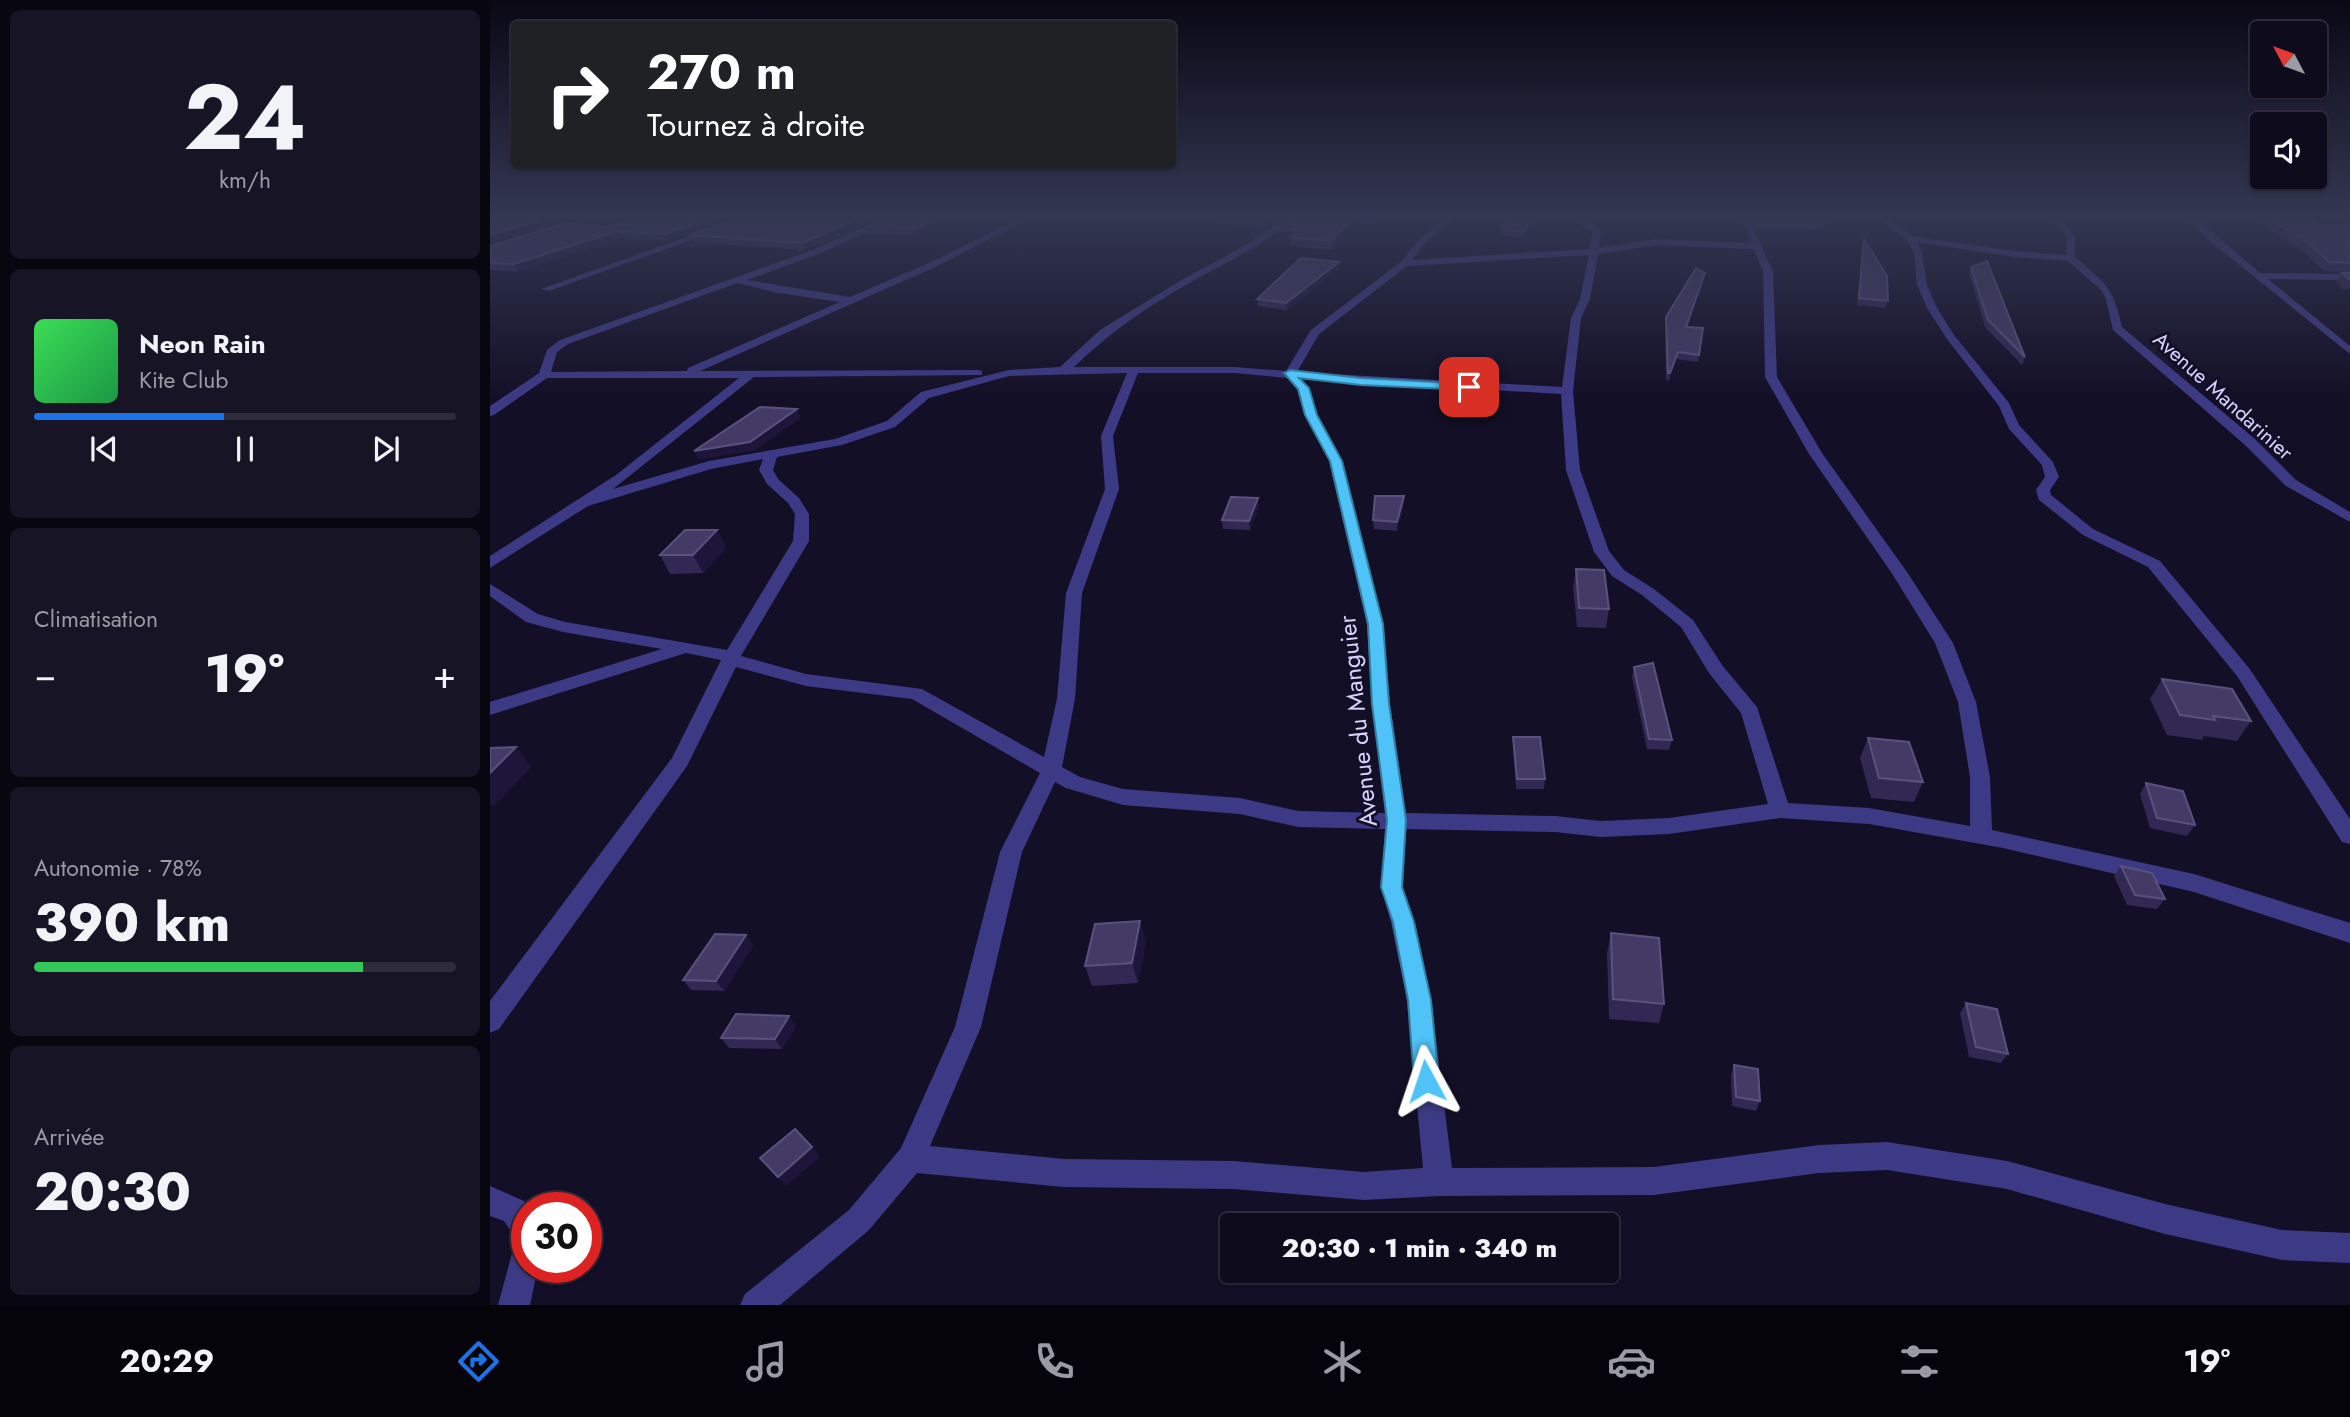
<!DOCTYPE html>
<html lang="fr">
<head>
<meta charset="utf-8">
<style>
  :root { --surface:#0e0b1c; --page:#171425; --text:#f1f3f6; --muted:#9b9ba3; --line:#2e2b3b; --accent:#1a73e8 }
  body { margin:0; font-family:Jost,sans-serif; background:var(--page); color:var(--text); height:100vh; display:flex; flex-direction:column; font-size:26px; white-space:nowrap }
  * { box-sizing:border-box; margin:0 }
  p { font-size:23px; color:var(--muted) }
  .icon { flex:none; width:38px; height:38px; fill:none; stroke:currentColor; stroke-width:2; stroke-linecap:round; stroke-linejoin:round }
  .map { position:relative; flex:1; overflow:hidden }
  .sheet { display:flex; flex-direction:column; gap:10px; padding:10px; background:#08060f; width:490px }
  .sheet>* { flex:none }
  .guide { position:absolute; left:21px; top:21px; width:665px; height:147px; border-radius:7px; box-shadow:0 2px 5px #0004,0 0 0 2px var(--line); background:#202124; color:#fff; overflow:hidden }
  .needle { width:46px; rotate:311deg }
  .fabs { position:absolute; left:1760px; top:21px; display:grid; gap:14px }
  .fabs a { display:grid; place-items:center; width:77px; height:77px; border-radius:7px; background:var(--surface); box-shadow:0 2px 5px #0004,0 0 0 2px var(--line); font-size:35px }
  .speed { position:absolute; left:21px; top:1192px; display:flex; gap:14px; font-size:35px; font-weight:700; text-align:center }
  .speed>* { display:grid; place-content:center; width:91px; height:91px; border-radius:50%; background:var(--surface); box-shadow:0 2px 5px #0004,0 0 0 2px var(--line); line-height:1 }
  .speed .limit { border:10px solid #d22; background:#fff; color:#111 }
  .pin { position:absolute; display:grid; place-items:center; width:60px; height:60px; color:#fff; margin:-30px; border-radius:14px; box-shadow:0 4px 10px #0006 }
  .me { position:absolute; width:77px; margin:-38px; rotate:355deg; stroke-linejoin:round; filter:drop-shadow(0 0 5px #0008) }
  .turn { display:flex; align-items:center; gap:24px; height:147px; padding:0 21px; font-size:32px }
  .turn .icon { width:91px; height:91px; stroke-width:2.5 }
  .turn b { display:block; font-size:49px; line-height:60px }
  .big { font-size:52px; font-weight:800; line-height:1.1 }
  .sheet .widget { flex:1; display:flex; flex-direction:column; justify-content:center; gap:10px; min-width:0; padding:0 24px; border-radius:10px; background:var(--page) }
  .sheet .dial { align-items:center; gap:0 }
  .dial b { font-size:91px; line-height:1 }
  .song { display:flex; align-items:center; gap:21px }
  .cover { width:84px; height:84px; border-radius:10px; background:linear-gradient(135deg,hsl(130 70% 55%),hsl(140 70% 35%)) }
  .played { height:7px; border-radius:4px; background:linear-gradient(90deg,var(--accent) 45%,var(--line) 45%) }
  .keys { display:flex; justify-content:space-around; direction:ltr }
  .heat { display:flex; justify-content:space-between; align-items:center; font-size:38px; direction:ltr }
  .charge { height:10px; border-radius:5px; background:linear-gradient(90deg,#34c759 78%,var(--line) 0) }
  .trip { position:absolute; left:730px; top:1213px; width:399px; height:70px; border-radius:7px; background:var(--surface); box-shadow:0 2px 5px #0004,0 0 0 2px var(--line); font-weight:800; line-height:70px; text-align:center }
  .tab-bar { display:flex; height:112px; justify-content:space-around; align-items:center; background:#06040b; color:var(--muted) }
  .tab-bar .icon { width:49px; height:49px }
  .tab-bar .on { color:var(--accent) }
  .tab-bar b { font-size:32px; color:var(--text) }
  main { display:flex; flex:1; min-height:0 }
  .map>svg:first-child { display:block }
</style>
</head>
<body>
<main>
<section class="sheet">
<div class="widget dial"><b>24</b><p>km/h</p></div>
<div class="widget">
<div class="song"><i class="cover"></i><div><b>Neon Rain</b><p>Kite Club</p></div></div>
<div class="played"></div>
<div class="keys"><svg class="icon" aria-label="previous" viewBox="0 0 24 24"><path d="M18 5L8 12l10 7zM5 5v14"/></svg><svg class="icon" aria-label="pause" viewBox="0 0 24 24"><path d="M8 5v14M16 5v14"/></svg><svg class="icon" aria-label="next" viewBox="0 0 24 24"><path d="M6 5l10 7-10 7zM19 5v14"/></svg></div>
</div>
<div class="widget"><p>Climatisation</p>
<div class="heat"><a>−</a><b class="big">19°</b><a>+</a></div>
</div>
<div class="widget"><p>Autonomie · 78%</p><b class="big">390 km</b><div class="charge"></div></div>
<div class="widget"><p>Arrivée</p><b class="big">20:30</b></div>
</section>
<div class="map">
<svg width="1860" height="1305" viewBox="0 0 1860 1305">
  <rect width="100%" height="100%" fill="#130f26"/>
  <g fill="none" stroke-linecap="round" stroke-linejoin="round">
    <path fill="#3d3a85" fill-rule="evenodd" d="M105 215H119L67 232 60 230Z
      M258 215H271L59 291 51 289Z
      M402 215H414L331 253 257 280 360 297 439 263 536 215H547L445 267 210 371 488 370 492 371V375L264 377 123 489 219 461 345 439 397 421 431 392 519 370 570 367 610 330 693 279 756 245 799 215H809C778 243 739 261 703 281 659 305 620 332 584 367H745L796 371 821 330 912 261 929 239 960 215H969L935 243 922 260 1100 249 1102 231 1072 215C1082 215 1105 220 1110 231 1112 235 1110 243 1109 248L1166 239 1262 243 1250 215H1258L1262 223H1323L1354 215H1369L1323 229H1264L1283 272 1287 377 1332 453 1417 572 1463 643 1486 702 1500 777 1502 830 1704 874 1860 923V943L1704 892 1513 848 1379 824 1290 818 1179 834 1111 837 1065 832 916 829 913 887 925 922 941 1000 962 1168 1164 1167 1329 1145 1397 1142 1517 1161 1675 1204 1792 1230 1860 1233V1263L1792 1260 1675 1234 1517 1189 1397 1170 1329 1173 1164 1195 949 1196 874 1200 743 1189 574 1187 427 1173 379 1230 290 1305H250L255 1294 359 1210 411 1148 465 1027 510 852 550 773 422 699 316 686 246 667 197 766 9 1029 0 1033V1001L182 758 231 660 196 653 0 715V702L172 649 73 632 36 622 0 596V584L48 614 75 622 237 650 303 541 305 514 298 503 277 484 269 470 273 459 221 469 98 506 0 568V556L126 475 249 378H57L4 415 0 416V406L49 373 57 350 70 340 325 249ZM1166 245 1264 249 1273 272 1275 377 1319 454 1401 572 1445 643 1468 702 1480 777V826L1379 808 1298 803 1267 707 1232 665 1203 620 1164 589 1134 570 1119 551 1090 470 1083 391 1091 318 1100 299 1108 254ZM1099 255 1090 299 1081 318 1072 387 807 372 829 334 917 266ZM247 283 288 293 350 302 198 368 197 371 61 372 67 352 78 344ZM637 373 611 436 615 489 576 593 567 699 554 757 432 689 316 674 251 656 319 541V514L309 498 288 479 283 470 287 457 352 445 405 427 439 398 519 376ZM648 373H745L797 378 807 389 815 415 839 461 877 624 882 704 895 813 808 811 750 798 633 789 590 777 572 767 585 699 592 593 629 489 623 436ZM811 379 1071 394 1076 470 1104 552 1122 576 1152 595 1191 627 1219 673 1251 713 1278 804 1179 818 1111 821 1065 816 916 813 900 704 893 624 853 461 827 415 819 388ZM565 782 576 788 633 805 750 814 808 827 895 829 891 887 901 922 917 1000 933 1168 874 1172 743 1161 574 1159 440 1146 491 1027 532 852Z
      M1383 215H1392L1423 236 1524 251 1576 255 1577 237 1560 215H1568L1585 237V257C1615 283 1623 286 1632 327L1765 439 1806 480 1860 512V522L1796 486 1755 445 1623 330 1616 299 1611 290 1578 261 1524 257 1427 242 1432 252 1437 285 1447 308 1464 335 1519 403 1529 425 1563 462 1569 477 1560 490 1561 495 1603 529 1670 561 1759 668 1860 819V844L1852 842 1747 676 1658 567 1593 535 1549 500 1546 490 1555 477 1552 465 1519 429 1509 406 1457 339 1437 308 1427 285 1424 252 1418 241Z
      M1694 215H1703L1770 273 1860 274V280L1778 279 1860 346V354L1721 242Z
      M1841 215H1851L1860 220V226Z
      M0 1186 34 1201 40 1208H37V1267H48L40 1305H8L26 1239 14 1221 0 1216Z"/>
  </g>
  <path fill="#312854" d="M249 215 178 241 131 238 28 272 0 270V246L116 227Z
    M395 215 315 250 203 242 200 235Z
    M460 215 429 235 378 234 376 227Z
    M794 215 774 229 731 225 730 216Z
    M802 215H944L942 221 890 219 886 224 868 223 841 250 801 246V232H793L792 223Z
    M1055 215 1033 238 1011 235V229Z
    M1754 215H1813L1830 225 1860 226V272L1834 271 1812 250Z
    M1374 239 1398 301 1395 308 1367 305 1372 245Z
    M1481 267 1535 357 1532 365 1495 327 1479 273Z
    M849 268 797 310 768 306 767 299Z
    M1215 273 1197 327 1209 355 1208 362 1186 359 1179 381 1176 380 1175 324 1176 317Z
    M1852 273H1860V289H1853L1846 282Z
    M914 496V505L907 531 884 529 883 520Z
    M769 507 760 530 733 529 732 520Z
    M227 530 236 548 213 573 180 574 170 555Z
    M1086 569 1119 609 1116 628 1087 627 1083 588Z
    M1144 667 1182 740 1179 750 1157 749 1142 677Z
    M1672 679 1761 721 1747 741 1714 736 1712 740 1677 735 1660 699Z
    M1023 737 1055 779 1054 789H1026L1023 747Z
    M1378 738 1433 782 1424 802 1381 798 1370 758Z
    M1656 783 1705 825 1697 836 1660 828 1650 794Z
    M1631 866 1675 899 1667 909 1637 905 1624 876Z
    M1121 933 1174 1004 1169 1023 1119 1019 1117 953Z
    M256 935 263 946 234 991 201 990 193 980Z
    M656 941 648 983 602 986 595 966Z
    M1476 1003 1518 1054 1511 1063 1479 1057 1470 1013Z
    M306 1026 292 1049 239 1048 231 1038Z
    M1244 1065 1270 1101 1266 1111 1242 1106 1241 1075Z"/>
  <path fill="#1d163a" d="M227 215H249L178 241 175 234Z
    M377 215H395L315 250 312 243Z
    M448 215H460L429 235 427 228Z
    M781 215H794L774 229 773 221Z
    M866 215H867L868 223 841 250V241Z
    M890 215V219L886 224 885 216Z
    M1049 215H1055L1033 238V232Z
    M51 220 55 227 0 243V235Z
    M128 231 131 238 28 272 24 264Z
    M849 262V268L797 310 796 303Z
    M1215 273 1213 279 1195 334 1196 327Z
    M1188 352 1186 359 1179 381 1180 373Z
    M307 409 311 418 264 451 208 459 204 451Z
    M914 496V505L907 531V522Z
    M768 498 769 507 760 530 759 521Z
    M227 530 236 548 213 573 203 555Z
    M26 747 42 767 3 807 0 804V773Z
    M650 921 656 941 648 983 642 963Z
    M256 935 263 946 234 991 226 981Z
    M299 1016 306 1026 292 1049 285 1039Z
    M322 1147 330 1157 296 1186 288 1177Z"/>
  <path fill="#433a66" stroke="#5a527e" stroke-width="2" d="M0 215H7L51 220 0 235Z
    M156 215H227L175 234 128 231 24 264 0 263V246L76 223 116 227Z
    M256 215H377L312 243 200 235Z
    M401 215H448L427 228 376 227Z
    M732 215H781L773 221 730 216Z
    M802 215H866L841 241 800 237 808 232 800 229 807 225 792 223Z
    M1018 215H1049L1033 232 1011 229Z
    M1772 215H1813L1830 225 1860 226V263L1839 262 1816 241Z
    M1374 239 1397 276 1398 301 1369 298Z
    M811 258 849 262 796 303 767 299Z
    M1497 261 1535 357 1498 320 1481 267Z
    M1206 268 1215 273 1196 327 1213 328 1209 355 1188 352 1180 373H1178L1176 317Z
    M1852 273H1860V279H1859Z
    M270 407 307 409 260 442 204 451Z
    M885 496H914L907 522 883 520Z
    M741 497 768 498 759 521 732 520Z
    M195 530H227L203 555H170Z
    M1086 569 1114 570 1119 609 1089 608Z
    M1163 663 1182 740 1159 739 1144 667Z
    M1672 679 1742 689 1761 721 1723 716 1725 720 1690 715Z
    M1023 737H1050L1055 779H1027Z
    M1378 738 1419 742 1433 782 1389 778Z
    M26 747 0 773V748Z
    M1656 783 1693 791 1705 825 1667 818Z
    M1631 866 1662 873 1675 899 1645 895Z
    M650 921 642 963 595 966 605 924Z
    M1121 933 1169 938 1174 1004 1123 999Z
    M225 934 256 935 226 981 193 980Z
    M1476 1003 1507 1009 1518 1054 1486 1047Z
    M246 1014 299 1016 285 1039 231 1038Z
    M1244 1065 1268 1069 1270 1101 1246 1097Z
    M305 1129 322 1147 288 1177 270 1158Z"/>
  <linearGradient id="sky" x2="0" y2="1"><stop stop-color="#0a0815"/><stop offset="0.54" stop-color="#333752"/><stop offset="1" stop-color="#333752" stop-opacity="0"/></linearGradient>
  <rect width="1860" height="398" fill="url(#sky)"/>
  <path fill="#4fc3f7" stroke="#337fa1" stroke-width="2" d="M800 370 871 378 979 384 985 387 979 390 871 385 809 378 819 388 827 415 852 461 893 624 899 704 916 820 912 887 924 922 941 1000 949 1081 945 1089 936 1092 928 1089 924 1081 918 1000 903 922 891 887 897 820 882 704 878 624 840 461 815 415 808 389 794 373Z"/>
  <g text-anchor="middle" stroke-width="6" stroke-linejoin="round" paint-order="stroke">
    <g font-size="21" fill="#d9d4ff" stroke="#130f26">
      <text transform="translate(1733 396) rotate(42)" y="7">Avenue Mandarinier</text>
    </g>
    <g font-size="24" fill="#d9d4ff" stroke="#130f26">
      <text transform="translate(868 721) rotate(-96)" y="8">Avenue du Manguier</text>
    </g>
  </g>
</svg>
<div class="fabs">
<a><svg class="needle" viewBox="-14 -14 28 28"><path d="M0-13l5 13h-10z" fill="#e53935"/><path d="M0 13l5-13h-10z" fill="#9b9ba3"/></svg></a>
<a><svg class="icon" aria-label="sound" viewBox="0 0 24 24"><path d="M4 9h4l5-4v14l-5-4H4zM17 9q2 3 0 6"/></svg></a>
</div>
<div class="speed"><div class="limit">30</div></div>
<div class="pin" style="left:979px;top:387px;background:#d93025"><svg class="icon" aria-label="arrive" viewBox="0 0 24 24"><path d="M6 21V4h12l-3 4 3 4H6"/></svg></div>
<svg class="me" style="left:936px;top:1081px" viewBox="-20 -20 40 40"><path d="M0-17L14 15 0 8-14 15z" fill="#4fc3f7" stroke="#fff" stroke-width="4"/></svg>
<div class="trip">20:30 · 1 min · 340 m</div>
<div class="guide">
<div class="turn"><svg class="icon" aria-label="right" viewBox="0 0 24 24"><path d="M7 20v-9h11M14 6l5 5-5 5"/></svg><div><b>270 m</b>Tournez à droite</div></div>
</div>
</div>
</main>
<nav class="tab-bar">
<b>20:29</b>
<svg class="icon on" aria-label="directions" viewBox="0 0 24 24"><path d="M12 3l9 9-9 9-9-9zM9 14v-3h6M13 9l2 2-2 2"/></svg>
<svg class="icon" aria-label="music" viewBox="0 0 24 24"><path d="M9 18V5l10-2v13"/><circle cx="6" cy="18" r="3"/><circle cx="16" cy="16" r="3"/></svg>
<svg class="icon" aria-label="phone" viewBox="0 0 24 24"><path d="M5 4h4l2 5-3 2q2 4 5 5l2-3 5 2v4C11 20 4 13 5 4z"/></svg>
<svg class="icon" aria-label="climate" viewBox="0 0 24 24"><path d="M12 3v18M4 7l16 10M4 17L20 7"/></svg>
<svg class="icon" aria-label="car" viewBox="0 0 24 24"><path d="M5 17H2v-5l4-1 3-4h7l3 4 3 1v5h-3M9 17h6M6 11h13"/><circle cx="7" cy="17" r="2"/><circle cx="17" cy="17" r="2"/></svg>
<svg class="icon" aria-label="filters" viewBox="0 0 24 24"><path d="M4 7h16M4 17h16"/><circle cx="9" cy="7" r="2"/><circle cx="15" cy="17" r="2"/></svg>
<b>19°</b>
</nav>
</body>
</html>
